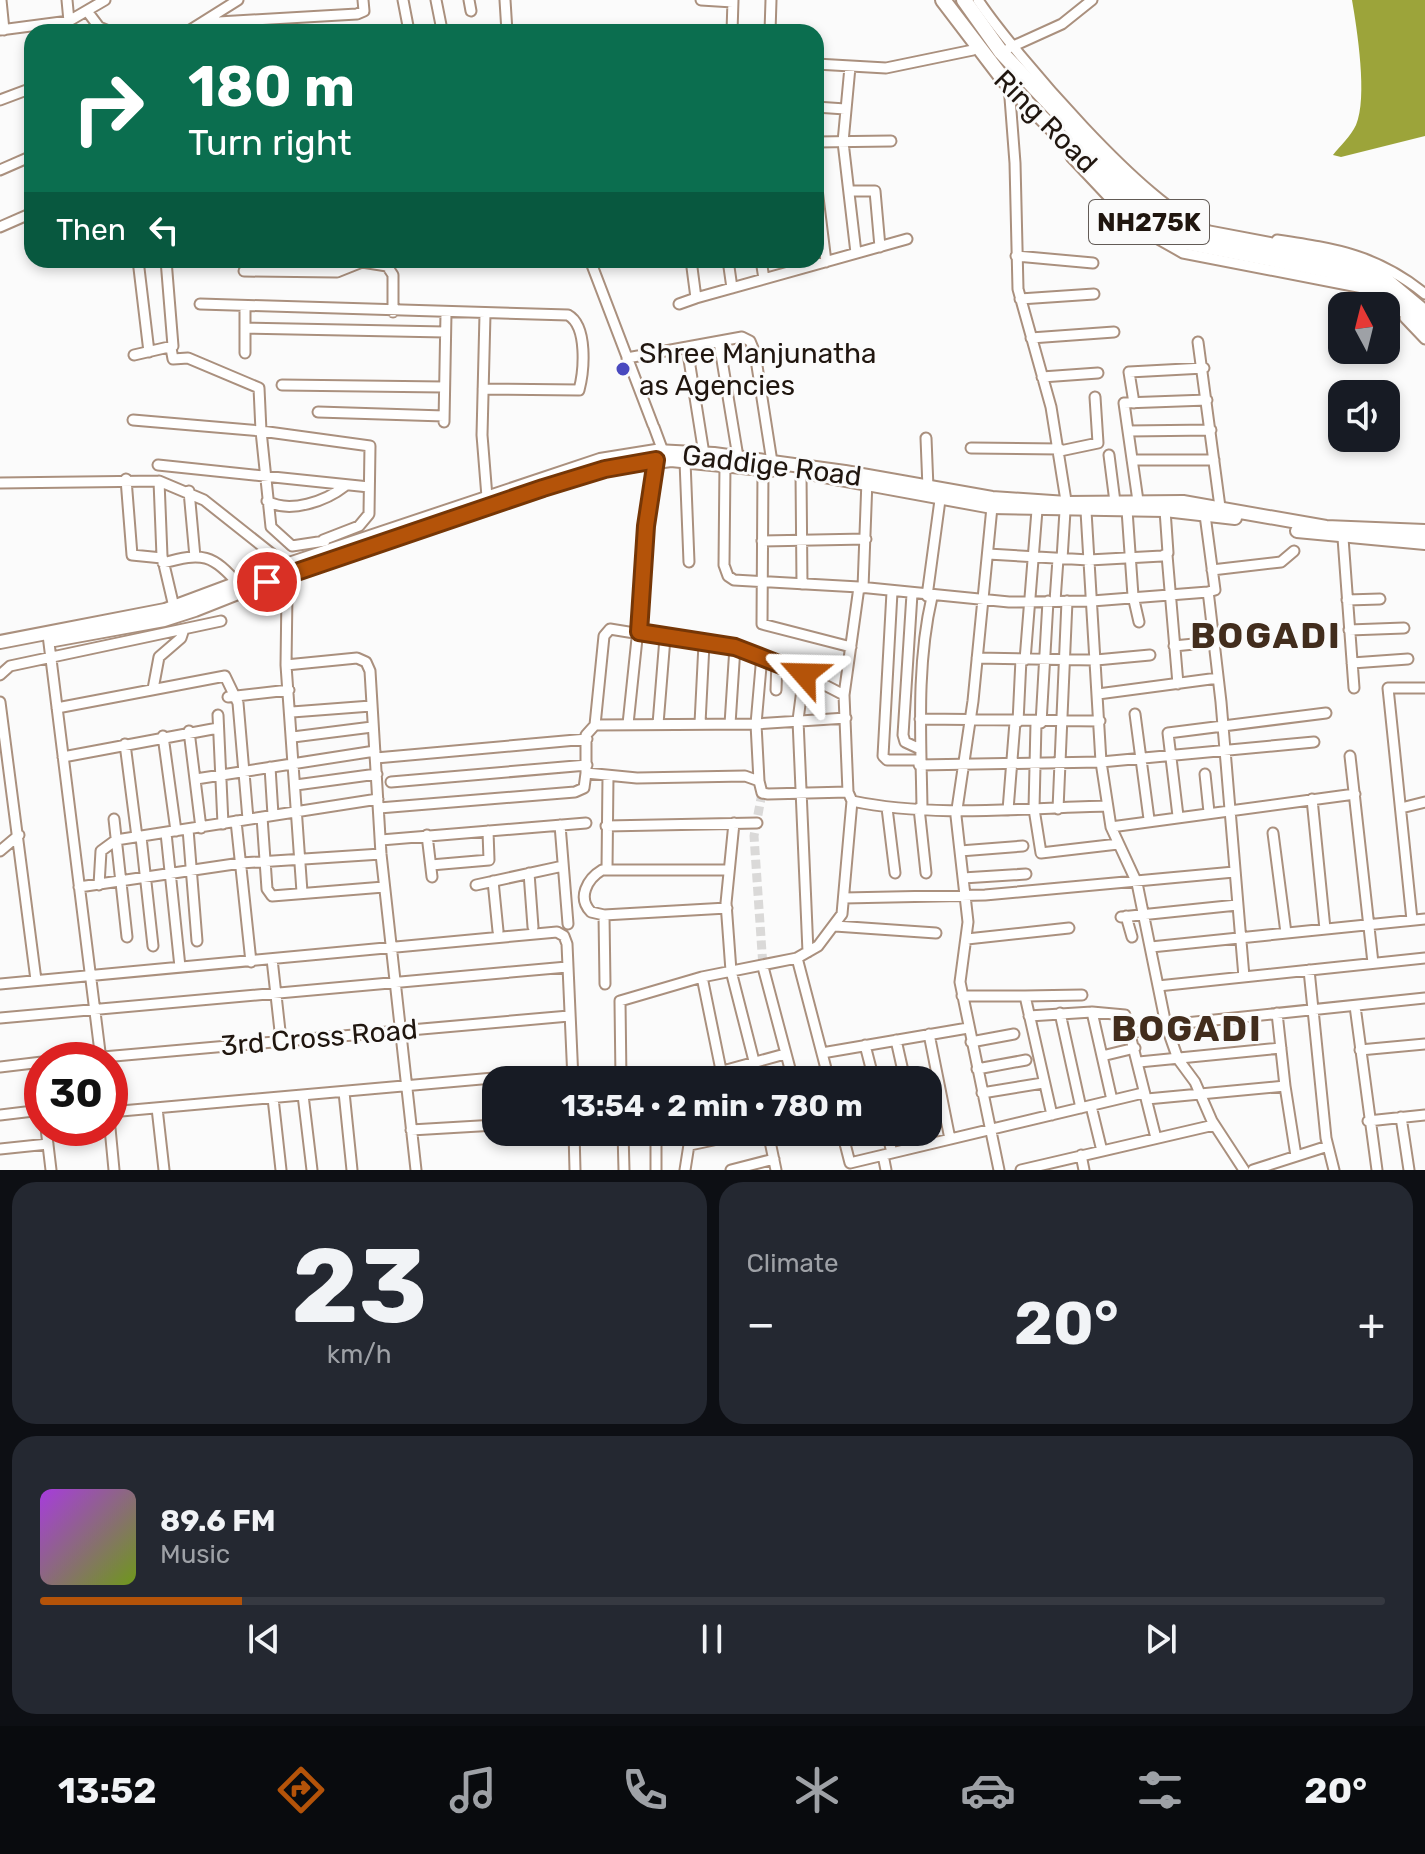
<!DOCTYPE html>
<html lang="en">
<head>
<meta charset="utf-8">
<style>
  :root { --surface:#171b24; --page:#242831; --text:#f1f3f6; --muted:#9ea1a6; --line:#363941; --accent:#b45309 }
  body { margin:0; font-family:Rubik,sans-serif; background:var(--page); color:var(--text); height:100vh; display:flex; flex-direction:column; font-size:30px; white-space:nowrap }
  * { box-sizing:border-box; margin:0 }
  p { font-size:26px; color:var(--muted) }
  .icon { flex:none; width:44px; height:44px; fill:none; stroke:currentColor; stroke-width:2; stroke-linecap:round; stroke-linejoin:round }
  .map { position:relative; height:1170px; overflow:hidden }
  .panel { display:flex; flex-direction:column; gap:12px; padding:12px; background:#0d0f14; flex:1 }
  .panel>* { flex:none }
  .banner { position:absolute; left:24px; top:24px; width:800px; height:244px; border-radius:24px; box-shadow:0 4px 12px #0003; background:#0b6e4f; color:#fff; overflow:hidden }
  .needle { width:52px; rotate:353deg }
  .tools { position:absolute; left:1328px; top:292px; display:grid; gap:16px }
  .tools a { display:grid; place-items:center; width:72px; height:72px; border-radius:16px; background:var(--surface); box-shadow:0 4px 12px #0003; font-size:40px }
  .speed { position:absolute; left:24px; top:1042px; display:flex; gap:16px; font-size:40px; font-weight:700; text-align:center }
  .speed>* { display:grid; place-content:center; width:104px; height:104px; border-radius:50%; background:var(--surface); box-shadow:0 4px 12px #0003; line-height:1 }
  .speed .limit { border:12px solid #d22; background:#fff; color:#111 }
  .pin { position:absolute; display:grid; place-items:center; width:68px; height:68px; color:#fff; margin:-34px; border:4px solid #fff; border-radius:50%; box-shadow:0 2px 8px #0007 }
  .me { position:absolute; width:88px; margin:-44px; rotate:295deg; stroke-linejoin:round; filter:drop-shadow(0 0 6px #0008) }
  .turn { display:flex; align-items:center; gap:28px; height:168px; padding:0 32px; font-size:36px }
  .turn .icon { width:104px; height:104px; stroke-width:2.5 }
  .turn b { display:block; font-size:56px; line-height:68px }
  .then { display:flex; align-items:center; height:76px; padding:0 32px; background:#0003; gap:16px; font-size:30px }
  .big { font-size:60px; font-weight:700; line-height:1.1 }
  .panel .widget { flex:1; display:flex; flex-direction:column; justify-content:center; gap:12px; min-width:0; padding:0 28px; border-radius:24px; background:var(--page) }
  .panel .dial { align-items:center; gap:0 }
  .dial b { font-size:104px; line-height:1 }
  .song { display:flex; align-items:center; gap:24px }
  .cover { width:96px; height:96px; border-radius:12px; background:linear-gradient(135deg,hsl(280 70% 55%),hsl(80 70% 35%)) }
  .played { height:8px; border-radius:4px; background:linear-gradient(90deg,var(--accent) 15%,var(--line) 15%) }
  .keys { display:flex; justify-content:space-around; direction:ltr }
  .heat { display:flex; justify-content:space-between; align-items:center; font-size:44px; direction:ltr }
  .panel .tiles { flex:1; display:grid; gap:12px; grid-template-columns:1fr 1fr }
  .widget:last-child { grid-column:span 2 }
  .trip { position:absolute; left:482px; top:1066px; width:460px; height:80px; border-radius:24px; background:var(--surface); box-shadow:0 4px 12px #0003; font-weight:700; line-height:80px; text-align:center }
  .tabs { display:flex; height:128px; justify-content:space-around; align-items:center; background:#090b0e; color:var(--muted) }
  .tabs .icon { width:56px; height:56px }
  .tabs .active { color:var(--accent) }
  .tabs b { font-size:36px; color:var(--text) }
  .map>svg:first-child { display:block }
</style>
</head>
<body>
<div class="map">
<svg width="1425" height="1170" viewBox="0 0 1425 1170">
  <rect width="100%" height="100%" fill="#fbfbfb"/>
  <path fill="#9ca43a" d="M1352 0H1425V136L1341 157 1333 155C1340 146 1351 136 1356 125 1368 98 1357 29 1352 0Z"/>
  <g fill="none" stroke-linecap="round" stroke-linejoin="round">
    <path stroke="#dad9d8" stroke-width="9" stroke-dasharray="9 4.5" stroke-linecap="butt" d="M762 793 754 836 763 967"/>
    <defs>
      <path id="minor" d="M1 0 4 30
        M67 0 70 32
        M403 0 408 26
        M436 0 441 25
        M469 0 471 11
        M505 0 507 32
        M701 0 733 2
        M978 0C1011 50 1151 213 1204 226
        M87 11 99 27 111 32
        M202 23 357 14 364 11 363 0
        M0 30 69 21 105 0
        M187 32 238 0
        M732 32 733 0
        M770 32 771 0
        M1009 48 1062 24 1092 0
        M816 64 886 68 973 50
        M850 67 843 142 856 253
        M1009 85 1015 163 1018 289 1051 407 1067 507
        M0 100 32 88
        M816 107 845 109
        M816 142 891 141
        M1071 157 1120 209 1153 236 1183 253 1363 288 1381 299
        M0 170 32 156
        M816 181 826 262
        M849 191H875L880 247
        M0 227 32 213
        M1277 240C1337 249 1377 255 1425 294
        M1016 256 1093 263
        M138 260 149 352
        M590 260 653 425
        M728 260 732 288
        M761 260 764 279
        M244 271 337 272 362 262 387 266 393 275V312
        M696 298 907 239
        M1020 299 1094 294
        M200 304 568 315C588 326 584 371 579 390L483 389
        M679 304 696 298 691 260
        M245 307V353
        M485 314 482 435 487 497
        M1405 318 1425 339
        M245 328 445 332
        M1031 338 1114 332
        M719 342 738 457
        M1198 342 1220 507
        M687 347 704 454
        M171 348 173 359 188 358 259 388 261 431 370 446 369 514 359 526 323 540
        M134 355 173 346 166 260
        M627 358 742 337 750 341 755 353 772 462
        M1042 377 1098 373
        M282 385 443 387
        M1134 403 1129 372 1204 368
        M318 412 444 416
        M133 420 261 431 271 527 292 546 325 541
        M444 422 446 313
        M654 427 664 454
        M1128 431 1211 430
        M926 438 928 488
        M971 448 1060 449
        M1060 451 1098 443 1095 397
        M1109 455 1115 502
        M1132 460H1214
        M685 461 689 562
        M725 464 724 565 728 576 734 580 859 587 1009 602 1092 601 1208 592
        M158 465 369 487
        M763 469 762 624 851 647
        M801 473 802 584
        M126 479 132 555 162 558
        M159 481 162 556 174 607
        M0 483 159 481 204 500 286 565 291 572 287 593 286 665 302 892
        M189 491 195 557
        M267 501C290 514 326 501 345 486
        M1138 501 1124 403 1207 400
        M992 507 973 701 956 816 968 922 960 982 999 1170
        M1127 510 1133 596 1139 622
        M1086 511 1101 762 1111 827 1137 883 1166 1025 1178 1059 1195 1082 1212 1121 1244 1170
        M1205 515 1215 590 1208 592 1209 599 1221 702 1244 977
        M1343 538 1354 688
        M762 541 866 539
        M988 554 1089 560 1162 556 1168 553 1165 510
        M1167 555 1178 684
        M1062 559 1065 511
        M163 563C202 552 213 554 239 585
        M1212 570 1281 562 1294 551
        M863 588 867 480
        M892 592 883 756 887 760H919
        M912 594 903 735 905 742 918 748
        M927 596 940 500
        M1347 600 1380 599
        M1055 601 1058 559
        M1349 630 1404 628
        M48 635 101 1060
        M665 638 704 644
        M1174 646 1214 642
        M977 658 1096 660 1150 655
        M1025 660 1037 510
        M1352 663 1408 659
        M286 665 357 658 366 662 370 671 381 854 416 1170
        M804 674 798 720 808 952
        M0 675 10 666 221 621
        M153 689 159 657 181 638 184 629
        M776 690 777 660
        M1098 694 1218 678
        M228 697 289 690
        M0 702 36 980
        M57 708 225 676 238 703 248 819
        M292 712 371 706
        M1135 714 1149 819
        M218 715 223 824
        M920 719 1100 721
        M1018 722 1021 659
        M700 723 704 644C756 649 798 671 844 695
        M1036 723 1034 809 1041 853 1118 844
        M1041 723 1048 601
        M628 724 656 458
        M730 724 735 647
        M595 725 604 636 610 629 665 638 658 724
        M189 731 201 828
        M163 736 176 831
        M293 737 372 727
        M125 744 137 837
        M1350 756 1373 963
        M63 757 218 728
        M376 758 587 739
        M919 765 1101 762 1314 742
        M270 767 273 815
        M586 773V735L595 725 756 724 846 718
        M1205 774 1209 812
        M196 779 375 751
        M759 781 756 724 762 655
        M391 782 587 765
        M296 785 377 774
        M1312 799 1325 929
        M852 801C933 818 1024 808 1106 806
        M379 808 575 792 584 788 586 773 637 778 745 776 759 781 762 793 768 794 848 792
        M887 808 895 873
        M919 808 926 873
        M922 808C921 739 916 665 932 597
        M1401 808 1425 802
        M1058 809 1067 601
        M1008 810 1015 722
        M1178 816 1168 733 1326 713
        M262 817 267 889 272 896 384 887
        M114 819 127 937
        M236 821 251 962
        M734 823 726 903 731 971 754 1061
        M560 825 568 924
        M606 826 757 823
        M1111 827 1355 794
        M188 829 197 941
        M166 833 180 967
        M1273 833 1286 933
        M427 835 432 877
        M141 837 153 946
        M381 840 586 823
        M0 851 19 835
        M960 851 1023 846
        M431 865 489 860 488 831
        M607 869 608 776
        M529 873 533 927
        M963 878 1026 874
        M493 881 498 931
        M99 885 101 851 116 840 378 799
        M476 885 563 866
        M79 887 241 863 381 854
        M844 898 985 895 1234 872
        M727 908 604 915 591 912C577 898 587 879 602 870H729
        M604 915 605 984
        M1126 916 1132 937
        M1121 917 1237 905
        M1412 920 1388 688H1425
        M835 926 936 933
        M967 939 1069 928
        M1151 947 1425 919
        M797 958 829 1080
        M272 959 281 1040
        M763 967 793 1080
        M1309 970 1326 1138 1334 1170
        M702 977 721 1070
        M0 984 557 932 564 936 567 944 573 1080
        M1158 986 1425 958
        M962 996H1025L1052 1115
        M1025 996 1082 995
        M1355 1006 1377 1170
        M1092 1012 1112 1100
        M1060 1013 1081 1108
        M1029 1016 1092 1012 1125 1015 1156 1138
        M0 1018 567 967
        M1131 1033 1166 1025 1425 998
        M929 1034 950 1139
        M896 1040 905 1080
        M971 1042 1014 1034
        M865 1045 874 1080
        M1360 1050 1425 1044
        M822 1053 968 1028
        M1102 1056 1135 1048
        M69 1060 569 1016
        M1139 1062 1281 1048
        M37 1063 42 1100
        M0 1067 42 1062
        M977 1069 1026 1060
        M621 1080 620 1001 702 977 797 958 818 946 842 914 852 801 848 792 844 695 859 587
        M690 1080 785 1054
        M1285 1086 1296 1156
        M344 1092 352 1170
        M982 1093 1043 1083
        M303 1095 312 1170
        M273 1098 281 1170
        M1147 1099 1285 1086 1277 1013
        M1091 1106 1102 1151
        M157 1108 164 1170
        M110 1112 573 1071
        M0 1115 42 1110
        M1401 1117 1409 1170
        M1368 1121 1425 1115
        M46 1128 51 1170
        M110 1128 114 1170
        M411 1130 496 1125
        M574 1132 575 1170
        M623 1132 624 1170
        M768 1132 776 1170
        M842 1132 850 1163 1143 1093
        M887 1132 892 1153
        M917 1132 920 1146
        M690 1145 751 1132
        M0 1149 48 1144
        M883 1155 886 1170
        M1081 1155 1084 1170
        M656 1170V1132
        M685 1170 691 1132
        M731 1170 774 1159
        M1021 1170 1214 1125
        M1253 1170 1328 1146"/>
      <path id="major" d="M818 475 992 507 1165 510 1235 518
        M1297 531 1425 543
        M54 640 164 620 195 610 291 572 605 469 671 460 771 470
        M0 642 165 610 286 565 600 460 656 451 714 454 845 472 992 498 1067 503 1183 502 1326 527 1425 531"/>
      <path id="highway" d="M943 0 1004 80 1119 195 1169 239 1332 271 1369 282 1425 327
        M964 0 1001 52 1121 180 1175 227 1333 257 1375 271 1425 313"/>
    </defs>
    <use href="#minor" stroke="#aa907e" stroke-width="13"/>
    <use href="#major" stroke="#aa907e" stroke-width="16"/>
    <use href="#highway" stroke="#aa907e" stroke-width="18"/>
    <use href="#minor" stroke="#fff" stroke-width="9"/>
    <use href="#major" stroke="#fff" stroke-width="12"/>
    <use href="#highway" stroke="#fff" stroke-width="14"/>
  </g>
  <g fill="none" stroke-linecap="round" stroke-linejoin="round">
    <defs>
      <path id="route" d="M267 582 543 488 605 469 656 460 646 526 639 632 735 647 804 674"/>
    </defs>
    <use href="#route" stroke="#753606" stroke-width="20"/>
    <use href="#route" stroke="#b45309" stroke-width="14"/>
  </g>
  <circle fill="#4949bf" stroke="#fbfbfb" stroke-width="3" cx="623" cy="369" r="8"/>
  <g text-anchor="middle" stroke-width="6" stroke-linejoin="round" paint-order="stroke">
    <rect fill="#fbfbfb" stroke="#625b56" stroke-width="2" x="1089" y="200" width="120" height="44" rx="6"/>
    <g font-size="26" font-weight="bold" fill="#20160f">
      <text x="1149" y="231">NH275K</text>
    </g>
    <g font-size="28" fill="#20160f" stroke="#fbfbfb">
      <text transform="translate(1046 121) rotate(45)" y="10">Ring Road</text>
      <text transform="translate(772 465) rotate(7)" y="10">Gaddige Road</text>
      <text transform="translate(319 1037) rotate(-5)" y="10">3rd Cross Road</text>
    </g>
    <g font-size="28" fill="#20160f" stroke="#fbfbfb" text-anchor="start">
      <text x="639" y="363">Shree Manjunatha<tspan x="639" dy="32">as Agencies</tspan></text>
    </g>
    <g font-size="36" font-weight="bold" letter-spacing="2" fill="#422d1d" stroke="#fbfbfb">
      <text x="1266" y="648">BOGADI</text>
      <text x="1187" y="1041">BOGADI</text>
    </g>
  </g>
</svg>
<div class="tools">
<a><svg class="needle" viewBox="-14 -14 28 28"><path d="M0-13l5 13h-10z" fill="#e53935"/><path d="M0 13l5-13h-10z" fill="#9ea1a6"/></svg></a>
<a><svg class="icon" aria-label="sound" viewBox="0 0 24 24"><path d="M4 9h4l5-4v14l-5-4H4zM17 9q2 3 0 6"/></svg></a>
</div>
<div class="speed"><div class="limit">30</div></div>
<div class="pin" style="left:267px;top:582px;background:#d93025"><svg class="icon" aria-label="arrive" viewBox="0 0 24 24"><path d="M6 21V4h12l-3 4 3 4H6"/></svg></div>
<svg class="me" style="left:804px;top:674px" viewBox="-20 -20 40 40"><path d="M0-17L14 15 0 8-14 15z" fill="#b45309" stroke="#fff" stroke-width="4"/></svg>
<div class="trip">13:54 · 2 min · 780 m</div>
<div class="banner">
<div class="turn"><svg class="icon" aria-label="right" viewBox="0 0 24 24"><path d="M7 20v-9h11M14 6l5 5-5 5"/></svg><div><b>180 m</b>Turn right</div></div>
<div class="then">Then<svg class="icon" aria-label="left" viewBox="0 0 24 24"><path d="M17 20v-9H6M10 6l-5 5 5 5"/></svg></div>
</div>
</div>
<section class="panel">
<div class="tiles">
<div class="widget dial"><b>23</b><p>km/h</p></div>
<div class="widget"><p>Climate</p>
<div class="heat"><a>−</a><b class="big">20°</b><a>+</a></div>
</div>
<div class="widget">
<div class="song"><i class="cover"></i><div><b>89.6 FM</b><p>Music</p></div></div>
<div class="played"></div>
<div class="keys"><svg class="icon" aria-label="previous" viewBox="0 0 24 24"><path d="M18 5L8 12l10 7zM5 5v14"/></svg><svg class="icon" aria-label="pause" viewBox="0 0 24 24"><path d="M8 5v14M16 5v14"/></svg><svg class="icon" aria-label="next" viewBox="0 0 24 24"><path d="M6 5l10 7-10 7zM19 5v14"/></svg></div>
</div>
</div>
</section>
<nav class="tabs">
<b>13:52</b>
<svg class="icon active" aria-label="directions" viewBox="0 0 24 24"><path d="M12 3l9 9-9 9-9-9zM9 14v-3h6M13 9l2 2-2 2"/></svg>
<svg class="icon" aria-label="music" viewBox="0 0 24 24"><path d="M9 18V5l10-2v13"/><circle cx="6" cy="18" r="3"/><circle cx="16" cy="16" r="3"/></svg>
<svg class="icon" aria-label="phone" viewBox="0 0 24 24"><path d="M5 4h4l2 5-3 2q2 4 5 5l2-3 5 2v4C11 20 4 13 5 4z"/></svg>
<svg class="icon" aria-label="climate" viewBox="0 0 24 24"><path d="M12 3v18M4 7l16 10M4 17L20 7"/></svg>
<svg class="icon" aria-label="car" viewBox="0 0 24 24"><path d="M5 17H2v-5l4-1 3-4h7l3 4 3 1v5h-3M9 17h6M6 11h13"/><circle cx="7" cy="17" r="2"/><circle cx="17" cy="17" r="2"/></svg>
<svg class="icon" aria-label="filters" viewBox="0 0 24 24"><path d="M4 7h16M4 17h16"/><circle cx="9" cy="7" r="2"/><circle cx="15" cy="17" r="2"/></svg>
<b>20°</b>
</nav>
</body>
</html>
